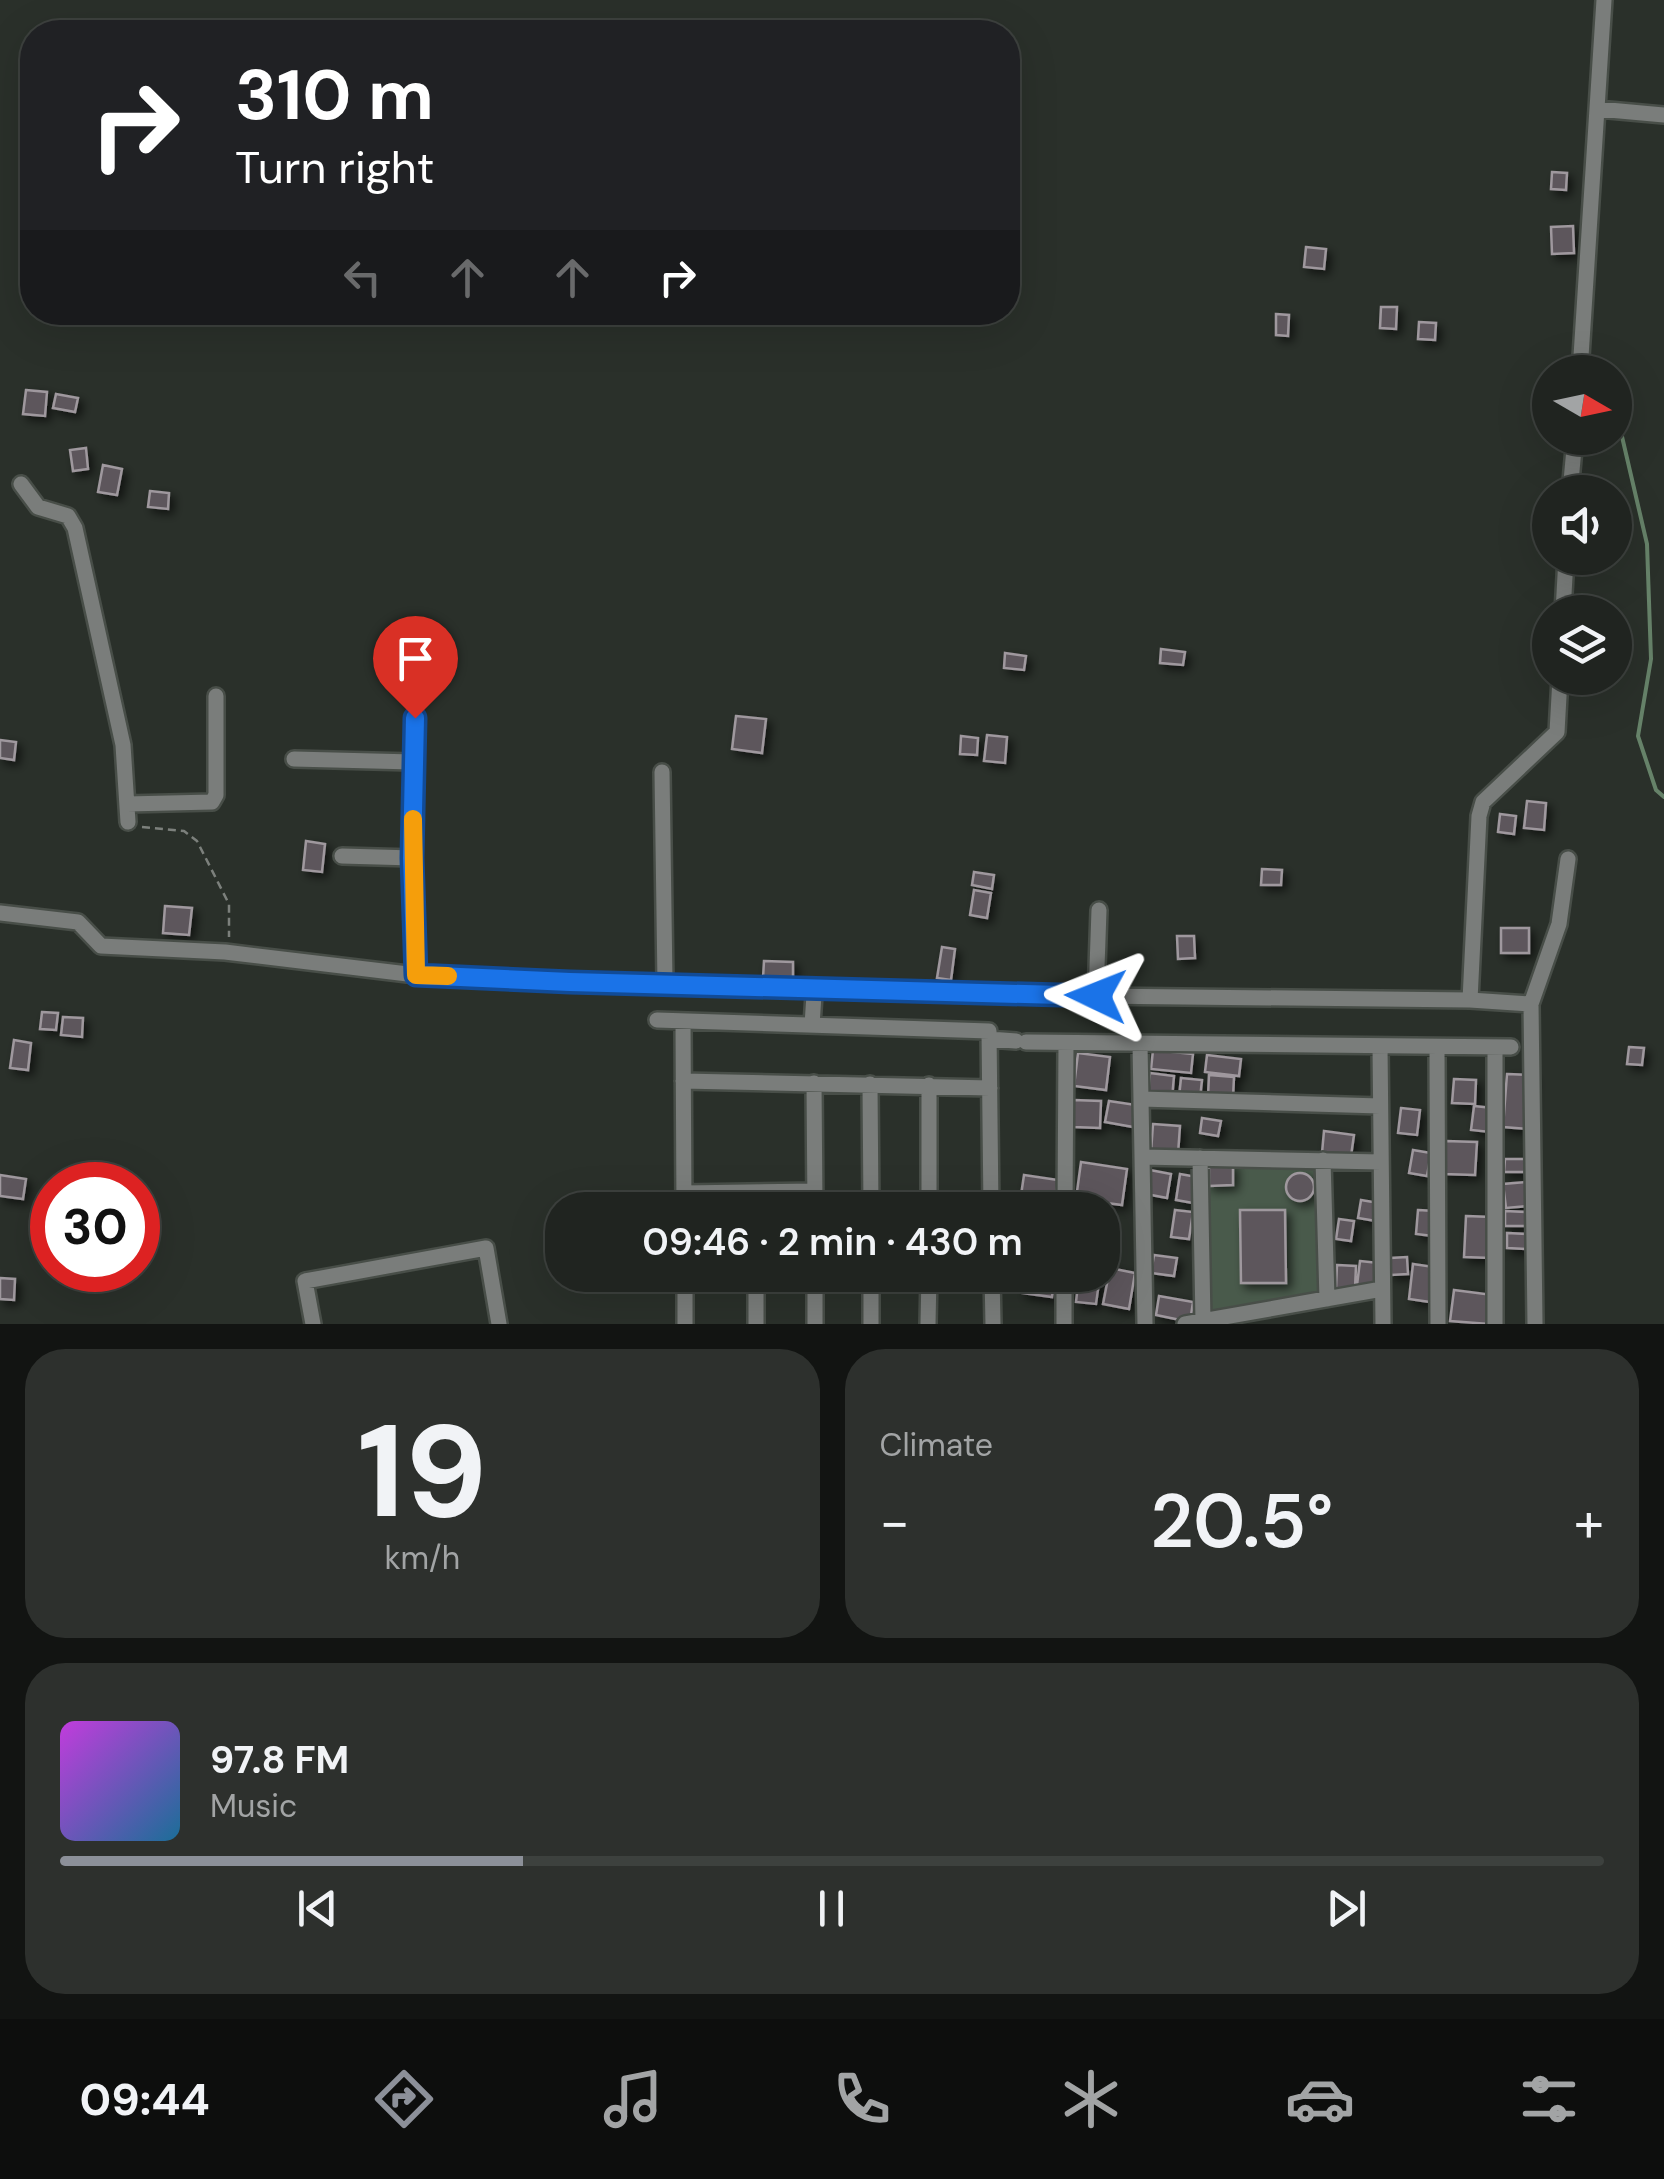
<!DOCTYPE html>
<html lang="en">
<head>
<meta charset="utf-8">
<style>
  :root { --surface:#202420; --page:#2d302d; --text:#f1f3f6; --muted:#a2a4a5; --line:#3d413e; --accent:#8c9099 }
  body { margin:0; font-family:"DM Sans",sans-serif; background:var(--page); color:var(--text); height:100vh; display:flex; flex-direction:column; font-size:38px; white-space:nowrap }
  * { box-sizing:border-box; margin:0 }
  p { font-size:32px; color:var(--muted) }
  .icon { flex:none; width:55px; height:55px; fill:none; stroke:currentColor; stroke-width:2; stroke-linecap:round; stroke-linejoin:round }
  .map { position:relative; height:1324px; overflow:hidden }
  .sheet { display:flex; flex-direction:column; gap:25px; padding:25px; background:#121412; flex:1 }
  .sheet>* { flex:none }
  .banner { position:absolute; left:20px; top:20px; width:1000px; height:305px; border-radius:40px; box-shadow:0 10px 40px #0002,0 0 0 2px var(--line); background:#202124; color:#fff; overflow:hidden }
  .needle { width:65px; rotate:99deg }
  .buttons { position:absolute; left:1532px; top:355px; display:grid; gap:20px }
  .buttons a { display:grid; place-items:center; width:100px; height:100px; border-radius:50%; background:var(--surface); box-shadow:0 10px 40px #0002,0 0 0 2px var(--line); font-size:50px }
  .speed { position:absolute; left:30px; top:1162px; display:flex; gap:20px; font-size:50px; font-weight:700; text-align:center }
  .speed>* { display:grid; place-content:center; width:130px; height:130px; border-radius:50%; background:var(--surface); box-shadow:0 10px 40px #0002,0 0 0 2px var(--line); line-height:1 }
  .speed .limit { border:15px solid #d22; background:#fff; color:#111 }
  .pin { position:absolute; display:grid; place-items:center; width:85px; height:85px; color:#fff; margin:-102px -42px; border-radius:50% 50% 50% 0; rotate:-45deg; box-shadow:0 0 10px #0007 }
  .pin .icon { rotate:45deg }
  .me { position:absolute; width:110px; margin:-55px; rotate:272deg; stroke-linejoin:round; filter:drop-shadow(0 0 8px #0008) }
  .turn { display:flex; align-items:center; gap:35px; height:210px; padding:0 50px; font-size:45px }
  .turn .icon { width:130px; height:130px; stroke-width:2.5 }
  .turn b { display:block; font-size:70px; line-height:85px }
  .lanes { display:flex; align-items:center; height:95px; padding:0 50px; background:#0003; justify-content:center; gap:50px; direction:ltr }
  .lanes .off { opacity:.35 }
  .big { font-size:75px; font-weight:600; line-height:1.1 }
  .sheet .tile { flex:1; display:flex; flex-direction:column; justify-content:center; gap:15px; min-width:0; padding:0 35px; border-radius:40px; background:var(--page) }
  .sheet .dial { align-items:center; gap:0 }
  .dial b { font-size:130px; line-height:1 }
  .song { display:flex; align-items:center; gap:30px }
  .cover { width:120px; height:120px; border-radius:15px; background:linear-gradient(135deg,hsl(290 70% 55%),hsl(200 70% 35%)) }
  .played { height:10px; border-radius:5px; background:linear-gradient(90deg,var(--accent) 30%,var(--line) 30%) }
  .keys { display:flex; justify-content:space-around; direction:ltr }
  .heat { display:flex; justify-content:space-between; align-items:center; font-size:55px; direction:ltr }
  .sheet .tiles { flex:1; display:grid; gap:25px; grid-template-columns:1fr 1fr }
  .tile:last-child { grid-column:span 2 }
  .trip { position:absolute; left:545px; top:1192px; width:575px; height:100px; border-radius:40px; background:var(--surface); box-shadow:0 10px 40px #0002,0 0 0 2px var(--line); font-weight:600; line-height:100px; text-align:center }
  .menu { display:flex; height:160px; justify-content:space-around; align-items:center; background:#0d0e0d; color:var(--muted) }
  .menu .icon { width:70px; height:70px }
  .menu .on { color:var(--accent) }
  .menu b { font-size:45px; color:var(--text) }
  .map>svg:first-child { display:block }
</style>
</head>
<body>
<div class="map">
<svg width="1664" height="1324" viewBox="0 0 1664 1324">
  <defs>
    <filter id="shadow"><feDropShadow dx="4.5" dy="4.5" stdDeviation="5" flood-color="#0009"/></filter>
  </defs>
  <rect width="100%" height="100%" fill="#2a302a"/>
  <path fill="#495a4b" d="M1206 1163 1318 1166 1322 1295 1211 1312Z"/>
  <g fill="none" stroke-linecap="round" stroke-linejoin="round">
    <path stroke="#668269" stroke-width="4" d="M1620 428 1647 544 1651 659 1638 736 1656 790 1664 797"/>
  </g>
  <path fill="#5d575c" stroke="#9f989e" stroke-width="2.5" filter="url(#shadow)" d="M1552 172 1567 173 1566 190 1551 189Z
    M1573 226 1574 253 1552 254 1551 227Z
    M1306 247 1326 249 1324 269 1304 267Z
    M1381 307H1397L1396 329 1380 328Z
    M1276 314 1289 315 1288 336 1276 335Z
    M1419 322 1436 323 1435 340 1418 339Z
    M26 390 47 392 45 416 23 414Z
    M56 394 78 398 75 412 53 408Z
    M86 448 88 469 73 471 70 450Z
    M103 465 122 469 117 495 98 492Z
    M150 491 169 493 168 509 148 507Z
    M1161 649 1185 652 1183 665 1160 663Z
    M1005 653 1026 656 1024 670 1004 668Z
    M736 716 766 719 762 753 732 749Z
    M987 735 1007 737 1005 763 984 761Z
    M961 736 978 738 977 755 960 754Z
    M0 740 16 742 14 760 0 758Z
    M1527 801 1546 803 1544 830 1524 828Z
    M1500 814 1516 816 1514 834 1498 832Z
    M306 841 325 844 322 872 303 870Z
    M1262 869 1282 870 1281 885H1261Z
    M974 872 994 875 992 889 972 885Z
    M974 890 991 893 987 918 970 915Z
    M165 906 192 908 189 935 163 933Z
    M1501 928H1529V953H1501Z
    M1177 936H1194L1195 958 1178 959Z
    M942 947 955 949 951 980 937 978Z
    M764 961 793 962V980L763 978Z
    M42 1012 58 1013 56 1030 40 1029Z
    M63 1017 83 1018 82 1037 61 1035Z
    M14 1040 31 1043 28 1070 10 1068Z
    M1629 1047 1644 1048 1642 1065 1627 1064Z
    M1153 1050 1193 1054 1191 1073 1151 1069Z
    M1078 1053 1110 1057 1106 1090 1074 1086Z
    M1207 1055 1241 1059 1239 1076 1205 1072Z
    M1150 1073 1174 1076 1172 1099 1148 1096Z
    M1507 1074 1531 1075 1528 1129 1503 1127Z
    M1209 1075 1234 1077 1233 1098 1208 1096Z
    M1181 1078 1202 1080 1200 1099 1179 1097Z
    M1454 1079 1476 1080 1475 1104 1452 1103Z
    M1073 1100 1101 1101 1100 1128 1073 1127Z
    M1109 1101 1136 1105 1133 1127 1105 1122Z
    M1474 1106 1493 1108 1490 1132 1471 1130Z
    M1401 1108 1420 1110 1417 1135 1398 1133Z
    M1202 1118 1221 1121 1218 1136 1200 1133Z
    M1153 1124 1180 1126 1178 1154 1151 1152Z
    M1324 1131 1354 1135 1351 1156 1322 1153Z
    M1445 1141 1477 1142 1475 1175 1443 1174Z
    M1413 1150 1431 1153 1427 1176 1409 1173Z
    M1505 1159H1526V1172H1504Z
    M1081 1162 1127 1169 1122 1205 1076 1199Z
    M1233 1164V1185L1209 1186V1165Z
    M1150 1170 1171 1174 1167 1198 1146 1194Z
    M1286 1187a14 14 0 1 1 28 0a14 14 0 1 1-28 0Z
    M1180 1174 1197 1177 1193 1203 1176 1200Z
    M0 1175 26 1179 23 1199 0 1196Z
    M1024 1175 1058 1180 1054 1207 1020 1202Z
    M1526 1182 1528 1206 1506 1208 1503 1184Z
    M1361 1200 1379 1203 1376 1221 1358 1218Z
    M1175 1210 1193 1212 1189 1239 1171 1237Z
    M1240 1210H1285L1286 1283H1241Z
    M1418 1210 1435 1211 1433 1236 1416 1234Z
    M1505 1211 1526 1212V1226H1505Z
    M1466 1216 1492 1217 1491 1258 1464 1257Z
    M1339 1219 1354 1221 1351 1241 1336 1239Z
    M1507 1233 1527 1234 1526 1249 1507 1248Z
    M1154 1255 1177 1258 1174 1276 1151 1273Z
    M1407 1257 1408 1274 1391 1275 1390 1258Z
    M1360 1261 1379 1263 1376 1287 1357 1285Z
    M1413 1264 1434 1267 1430 1302 1409 1299Z
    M1337 1265 1356 1266 1355 1289 1336 1288Z
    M1110 1268 1135 1273 1129 1309 1103 1304Z
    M1025 1275H1055L1052 1297 1022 1293Z
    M1079 1275H1100L1096 1304 1076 1302Z
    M0 1278 15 1279 14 1300 0 1299Z
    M1454 1290 1493 1295 1489 1324 1450 1321Z
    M1159 1296 1193 1302 1190 1322 1156 1315Z"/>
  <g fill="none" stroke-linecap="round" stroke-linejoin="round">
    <defs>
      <path id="minor" d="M1598 109 1664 115
        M1580 372 1604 0
        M21 484 38 507 68 516 75 528 123 745 128 822
        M1570 492 1575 438
        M1563 612 1566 558
        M415 718 413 858 416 975
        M294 759 413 762
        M662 772 665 983
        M127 804 212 802 216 795V696
        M342 856 413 858
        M0 913 78 922 101 946 225 952 416 975 570 982 1096 996 1470 1000 1531 1004
        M1096 996 1099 910
        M1470 1000 1479 816 1483 802 1557 732 1560 678
        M657 1020 989 1031 991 1210
        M683 1021 684 1210
        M812 1025 814 995
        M989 1039 1016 1041
        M1026 1042 1511 1047
        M1140 1044 1145 1324
        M1380 1046 1383 1324
        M1437 1047 1438 1324
        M1495 1047V1324
        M683 1081 990 1088
        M814 1083 815 1210
        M870 1084 871 1210
        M1141 1099 1380 1106
        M1142 1157 1381 1162
        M1200 1158 1203 1321
        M1323 1160 1327 1299
        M684 1193 815 1191
        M929 1210V1085
        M1065 1210 1066 1043
        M685 1275V1324
        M756 1275V1324
        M815 1275V1324
        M871 1275V1324
        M992 1275 993 1324
        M313 1324 305 1281 486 1248 499 1324
        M928 1324 929 1275
        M1064 1324V1275
        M1185 1324 1382 1289
        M1535 1324 1531 1004 1559 924 1568 859"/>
    </defs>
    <use href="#minor" stroke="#484e48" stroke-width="20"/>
    <path stroke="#7c807c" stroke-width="2.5" stroke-dasharray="8 5" stroke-linecap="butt" d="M142 827 184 831 197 841 229 904V937"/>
    <use href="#minor" stroke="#7a7d7b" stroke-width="15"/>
  </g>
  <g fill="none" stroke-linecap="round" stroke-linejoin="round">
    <defs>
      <path id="route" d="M415 718 412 858 416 975 570 982 1096 996"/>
    </defs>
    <use href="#route" stroke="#114b97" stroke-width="25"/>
    <use href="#route" stroke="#1a73e8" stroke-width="18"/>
    <path stroke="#f59e0b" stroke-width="18" d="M413 819 416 975 448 976"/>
  </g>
</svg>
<div class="buttons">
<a><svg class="needle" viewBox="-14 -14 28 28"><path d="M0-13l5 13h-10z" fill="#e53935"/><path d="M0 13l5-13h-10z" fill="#a2a4a5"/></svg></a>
<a><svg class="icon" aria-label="sound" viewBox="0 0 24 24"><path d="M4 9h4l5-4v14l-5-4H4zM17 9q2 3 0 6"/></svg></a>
<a><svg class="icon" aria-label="layers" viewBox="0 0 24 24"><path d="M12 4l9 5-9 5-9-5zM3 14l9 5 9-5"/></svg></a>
</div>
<div class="speed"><div class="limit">30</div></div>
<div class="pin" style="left:415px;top:718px;background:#d93025"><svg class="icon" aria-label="arrive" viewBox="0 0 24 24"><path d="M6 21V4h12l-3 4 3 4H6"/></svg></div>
<svg class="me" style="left:1096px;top:996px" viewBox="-20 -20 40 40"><path d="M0-17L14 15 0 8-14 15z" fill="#1a73e8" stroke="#fff" stroke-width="4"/></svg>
<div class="trip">09:46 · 2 min · 430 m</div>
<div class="banner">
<div class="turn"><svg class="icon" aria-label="right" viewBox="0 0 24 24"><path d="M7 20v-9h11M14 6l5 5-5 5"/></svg><div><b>310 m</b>Turn right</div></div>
<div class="lanes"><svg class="icon off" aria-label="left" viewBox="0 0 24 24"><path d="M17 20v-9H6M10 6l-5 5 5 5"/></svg><svg class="icon off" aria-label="ahead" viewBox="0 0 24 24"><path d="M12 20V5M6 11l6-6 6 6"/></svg><svg class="icon off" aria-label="ahead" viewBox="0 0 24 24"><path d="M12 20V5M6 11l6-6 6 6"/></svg><svg class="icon" aria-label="right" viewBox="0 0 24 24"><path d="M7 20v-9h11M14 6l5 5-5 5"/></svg></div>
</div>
</div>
<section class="sheet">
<div class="tiles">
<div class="tile dial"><b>19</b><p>km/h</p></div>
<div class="tile"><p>Climate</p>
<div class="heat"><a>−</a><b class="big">20.5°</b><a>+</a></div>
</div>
<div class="tile">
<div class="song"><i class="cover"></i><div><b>97.8 FM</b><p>Music</p></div></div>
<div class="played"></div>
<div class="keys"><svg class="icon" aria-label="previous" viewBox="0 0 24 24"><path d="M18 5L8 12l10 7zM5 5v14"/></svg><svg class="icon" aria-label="pause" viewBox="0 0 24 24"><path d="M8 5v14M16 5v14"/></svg><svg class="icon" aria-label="next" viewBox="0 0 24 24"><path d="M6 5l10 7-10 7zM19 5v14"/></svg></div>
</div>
</div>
</section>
<nav class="menu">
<b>09:44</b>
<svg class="icon on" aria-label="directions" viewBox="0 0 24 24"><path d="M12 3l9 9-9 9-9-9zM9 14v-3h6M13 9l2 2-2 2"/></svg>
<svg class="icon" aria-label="music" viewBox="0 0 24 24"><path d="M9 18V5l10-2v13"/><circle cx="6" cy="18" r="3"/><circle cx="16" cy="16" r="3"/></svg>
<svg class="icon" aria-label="phone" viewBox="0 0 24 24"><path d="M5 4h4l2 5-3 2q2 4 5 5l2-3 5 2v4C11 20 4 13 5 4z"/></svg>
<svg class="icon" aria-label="climate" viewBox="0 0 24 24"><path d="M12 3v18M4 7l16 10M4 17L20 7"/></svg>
<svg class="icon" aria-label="car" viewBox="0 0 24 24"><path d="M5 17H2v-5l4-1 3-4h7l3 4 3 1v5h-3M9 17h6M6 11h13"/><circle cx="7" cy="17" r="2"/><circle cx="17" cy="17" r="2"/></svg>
<svg class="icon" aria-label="filters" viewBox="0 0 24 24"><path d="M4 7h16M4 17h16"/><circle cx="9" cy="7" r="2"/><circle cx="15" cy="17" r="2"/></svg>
</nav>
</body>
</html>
